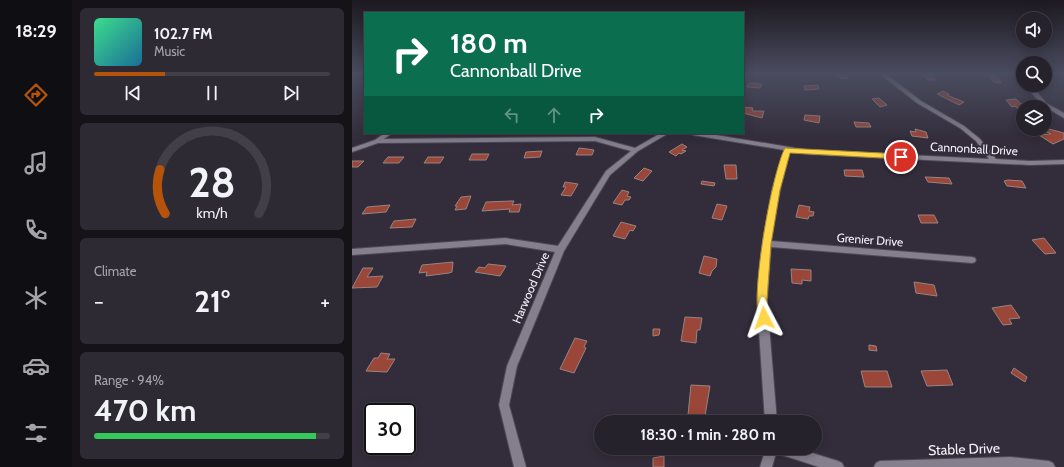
<!DOCTYPE html>
<html lang="en">
<head>
<meta charset="utf-8">
<style>
  :root { --surface:#26222c; --page:#2e2a34; --text:#f1f3f6; --muted:#a4a4a9; --line:#423f48; --accent:#b45309 }
  body { margin:0; font-family:Cabin,sans-serif; background:var(--page); color:var(--text); height:100vh; display:flex; flex-direction:column; font-size:15px; white-space:nowrap }
  * { box-sizing:border-box; margin:0 }
  p { font-size:13px; color:var(--muted) }
  .icon { flex:none; width:22px; height:22px; fill:none; stroke:currentColor; stroke-width:2; stroke-linecap:round; stroke-linejoin:round }
  .map { position:relative; flex:1; overflow:hidden }
  .sheet { display:flex; flex-direction:column; gap:8px; padding:8px; background:#151318; width:280px }
  .sheet>* { flex:none }
  .top-card { position:absolute; left:12px; top:12px; width:380px; height:122px; border-radius:0px; box-shadow:0 2px 10px #0003,0 0 0 1px var(--line); background:#0b6e4f; color:#fff; overflow:hidden }
  .controls { position:absolute; left:664px; top:12px; display:grid; gap:8px }
  .controls a { display:grid; place-items:center; width:36px; height:36px; border-radius:50%; background:var(--surface); box-shadow:0 2px 10px #0003,0 0 0 1px var(--line); font-size:20px }
  .speed { position:absolute; left:12px; top:403px; display:flex; gap:8px; font-size:20px; font-weight:700; text-align:center }
  .speed>* { display:grid; place-content:center; width:52px; height:52px; border-radius:50%; background:var(--surface); box-shadow:0 2px 10px #0003,0 0 0 1px var(--line); line-height:1 }
  .speed .limit { border:2px solid #111; border-radius:6px; background:#fff; color:#111 }
  .pin { position:absolute; display:grid; place-items:center; width:34px; height:34px; color:#fff; margin:-17px; border:2px solid #fff; border-radius:50%; box-shadow:0 1px 4px #0007 }
  .me { position:absolute; width:44px; margin:-22px; rotate:356deg; stroke-linejoin:round; filter:drop-shadow(0 0 3px #0008) }
  .turn { display:flex; align-items:center; gap:14px; height:84px; padding:0 20px; font-size:18px }
  .turn .icon { width:52px; height:52px; stroke-width:2.5 }
  .turn b { display:block; font-size:28px; line-height:34px }
  .lanes { display:flex; align-items:center; height:38px; padding:0 20px; background:#0003; justify-content:center; gap:20px; direction:ltr }
  .lanes .off { opacity:.35 }
  .big { font-size:30px; font-weight:800; line-height:1.1 }
  .sheet .widget { flex:1; display:flex; flex-direction:column; justify-content:center; gap:6px; min-width:0; padding:0 14px; border-radius:6px; background:var(--page) }
  .sheet .dial { align-items:center; gap:0 }
  .dial svg { height:104px; overflow:visible; fill:none; stroke:var(--line); stroke-width:7; stroke-linecap:round; text-anchor:middle }
  .dial text { fill:var(--text); stroke:none }
  .song { display:flex; align-items:center; gap:12px }
  .cover { width:48px; height:48px; border-radius:6px; background:linear-gradient(135deg,hsl(150 70% 55%),hsl(200 70% 35%)) }
  .played { height:4px; border-radius:2px; background:linear-gradient(90deg,var(--accent) 30%,var(--line) 30%) }
  .keys { display:flex; justify-content:space-around; direction:ltr }
  .heat { display:flex; justify-content:space-between; align-items:center; font-size:22px; direction:ltr }
  .charge { height:6px; border-radius:3px; background:linear-gradient(90deg,#34c759 94%,var(--line) 0) }
  .trip { position:absolute; left:242px; top:415px; width:228px; height:40px; border-radius:20px; background:var(--surface); box-shadow:0 2px 10px #0003,0 0 0 1px var(--line); font-weight:800; line-height:40px; text-align:center }
  main { display:flex; flex:1; min-height:0 }
  .menu { display:flex; flex-direction:column; width:72px; justify-content:space-around; align-items:center; background:#0f0e12; color:var(--muted) }
  .menu .icon { width:28px; height:28px }
  .menu .active { color:var(--accent) }
  .menu b { font-size:18px; color:var(--text) }
  .map>svg:first-child { display:block }
</style>
</head>
<body>
<main>
<nav class="menu">
<b>18:29</b>
<svg class="icon active" aria-label="directions" viewBox="0 0 24 24"><path d="M12 3l9 9-9 9-9-9zM9 14v-3h6M13 9l2 2-2 2"/></svg>
<svg class="icon" aria-label="music" viewBox="0 0 24 24"><path d="M9 18V5l10-2v13"/><circle cx="6" cy="18" r="3"/><circle cx="16" cy="16" r="3"/></svg>
<svg class="icon" aria-label="phone" viewBox="0 0 24 24"><path d="M5 4h4l2 5-3 2q2 4 5 5l2-3 5 2v4C11 20 4 13 5 4z"/></svg>
<svg class="icon" aria-label="climate" viewBox="0 0 24 24"><path d="M12 3v18M4 7l16 10M4 17L20 7"/></svg>
<svg class="icon" aria-label="car" viewBox="0 0 24 24"><path d="M5 17H2v-5l4-1 3-4h7l3 4 3 1v5h-3M9 17h6M6 11h13"/><circle cx="7" cy="17" r="2"/><circle cx="17" cy="17" r="2"/></svg>
<svg class="icon" aria-label="filters" viewBox="0 0 24 24"><path d="M4 7h16M4 17h16"/><circle cx="9" cy="7" r="2"/><circle cx="15" cy="17" r="2"/></svg>
</nav>
<section class="sheet">
<div class="widget">
<div class="song"><i class="cover"></i><div><b>102.7 FM</b><p>Music</p></div></div>
<div class="played"></div>
<div class="keys"><svg class="icon" aria-label="previous" viewBox="0 0 24 24"><path d="M18 5L8 12l10 7zM5 5v14"/></svg><svg class="icon" aria-label="pause" viewBox="0 0 24 24"><path d="M8 5v14M16 5v14"/></svg><svg class="icon" aria-label="next" viewBox="0 0 24 24"><path d="M6 5l10 7-10 7zM19 5v14"/></svg></div>
</div>
<div class="widget dial"><svg viewBox="0 0 100 80">
<path d="M14 69A42 42 0 1 1 86 69"/>
<path d="M14 69A42 42 0 0 1 10 35" stroke="#b45309"/>
<text x="50" y="56" font-size="32" font-weight="700">28</text>
<text x="50" y="72" font-size="11">km/h</text>
</svg></div>
<div class="widget"><p>Climate</p>
<div class="heat"><a>−</a><b class="big">21°</b><a>+</a></div>
</div>
<div class="widget"><p>Range · 94%</p><b class="big">470 km</b><div class="charge"></div></div>
</section>
<div class="map">
<svg width="712" height="467" viewBox="0 0 712 467">
  <rect width="100%" height="100%" fill="#332d3b"/>
  <path fill="#9a4639" stroke="#978480" d="M483 74H493L496 78 489 79Z
    M571 74H584H579L583 80H576Z
    M636 75 645 76 649 83 642 82Z
    M397 83H399L410 84 408 88 395 87Z
    M466 85 467 89 453 90 452 86Z
    M591 91 597 94 595 95 612 102 607 105 585 94Z
    M527 98 533 103 535 105 528 107 520 99Z
    M664 99 668 103 674 107 667 110 663 106 660 107 654 100Z
    M391 107 401 108 400 111H412L410 118 391 113Z
    M453 115 468 116 467 123 452 120Z
    M502 122 517 123 519 127H504Z
    M563 129 574 132 576 138 560 136 558 131 564 132Z
    M697 129 712 133V139L701 144 687 135 699 134 693 131Z
    M330 144 335 147 330 150 334 151 329 154 327 153 324 156 317 152Z
    M227 148 235 149 242 150 240 155H224Z
    M190 151 188 157 172 158 174 152Z
    M120 154H137L134 160H117Z
    M36 157H52L47 163H31Z
    M76 157H92L88 163H72Z
    M0 161H12L6 167H0Z
    M372 165H384L385 179H374Z
    M292 168 300 171 291 181 282 178Z
    M492 170H510L512 177 493 176Z
    M573 177 597 178 600 184 576 182Z
    M656 180 670 181 674 188 655 186 652 181Z
    M350 181 363 183 362 186 349 184Z
    M213 182 226 184 219 196 209 195 214 187H211Z
    M270 190 277 192 275 196 279 197 277 200H273L270 205 261 203Z
    M119 196 114 209 103 210 105 206H103L109 197Z
    M159 201H162L160 205 169 204 167 212H157L158 209 130 211 134 202Z
    M365 204 375 206 370 220 360 218Z
    M38 205 34 212 10 214 15 207Z
    M447 205 458 207 457 211 462 212 461 216H457L456 219 444 217Z
    M566 215H582L586 223H569Z
    M64 219 60 227 38 228 42 221Z
    M269 222 284 226 281 231 278 230 273 239 261 236Z
    M692 238 704 253 693 254 680 240Z
    M352 256 365 259 364 267 360 271 358 276 347 273Z
    M101 262 100 272 97 273 74 276 75 272 67 273 70 265Z
    M136 264 154 266 148 276 123 272 127 267 133 268Z
    M11 268H21L15 277 31 276 25 287 0 288Z
    M439 269 459 270V281L450 280V284L440 283Z
    M562 282 582 285 585 296 564 293Z
    M659 305 668 318 657 319 660 324 651 325 640 308Z
    M333 317 350 318 348 330H345L344 343 329 341Z
    M301 329H308L307 335 301 336Z
    M223 338 235 341 232 347 234 348 222 373 208 369Z
    M517 345 524 346 525 351 517 350Z
    M29 353 38 354 35 359H43L35 372 14 371 22 358H26Z
    M662 368 675 377 673 382 659 373Z
    M595 370 601 385 575 386 569 371Z
    M509 371H535L540 387H513Z
    M339 385 358 386 353 416 336 415Z
    M312 456V467H301V458Z"/>
  <g fill="none" stroke-linecap="round" stroke-linejoin="round">
    <defs>
      <path id="street" d="M528 74H534L569 101 612 126 628 139 644 159 678 161 712 160V164L678 165 455 154 438 151 428 190 419 241 620 257 623 258 624 260 623 262 620 263 419 247 415 300 425 422H413L405 300 411 241 420 190 432 150 341 135 338 133H352L455 150 637 159 624 141 608 128 565 103Z
        M673 85H679L694 103 712 113V118L690 105Z
        M33 133H40L32 139 243 137 283 148 309 133H317L286 151 258 175 212 251 165 366 157 405 174 467H162L147 405 155 366 203 252 153 244 0 255V249L153 238 206 246 254 171 279 151 243 141 26 143 0 152V148L23 140Z
        M414 448H444L486 461 490 463 492 467H467L424 453 420 467H408Z
        M658 457 697 461 701 463 703 467H522L524 463 528 461Z"/>
    </defs>
    <use href="#street" stroke="#4f4a56" stroke-width="2"/>
    <use href="#street" fill="#847e8d" fill-rule="evenodd"/>
  </g>
  <linearGradient id="sky" x2="0" y2="1"><stop stop-color="#1c1920"/><stop offset="0.53" stop-color="#4a4c60"/><stop offset="1" stop-color="#4a4c60" stop-opacity="0"/></linearGradient>
  <rect width="712" height="139" fill="url(#sky)"/>
  <path fill="#ffd54a" stroke="#a68a30" d="M433 148 549 154 552 157 549 159 438 153 428 190 419 244 415 300 417 318 415 322 412 323 408 322C397 299 420 172 433 148Z"/>
  <g text-anchor="middle" stroke-width="4" stroke-linejoin="round" paint-order="stroke">
    <g font-size="12" fill="#f4f0f9" stroke="#332d3b">
      <text transform="translate(622 149) rotate(3)" y="4">Cannonball Drive</text>
      <text transform="translate(518 240) rotate(4)" y="4">Grenier Drive</text>
      <text transform="translate(179 288) rotate(-67)" y="4">Harwood Drive</text>
    </g>
    <g font-size="14" fill="#f4f0f9" stroke="#332d3b">
      <text transform="translate(612 449) rotate(-2)" y="5">Stable Drive</text>
    </g>
  </g>
</svg>
<div class="controls">
<a><svg class="icon" aria-label="sound" viewBox="0 0 24 24"><path d="M4 9h4l5-4v14l-5-4H4zM17 9q2 3 0 6"/></svg></a>
<a><svg class="icon" aria-label="search" viewBox="0 0 24 24"><circle cx="10" cy="10" r="6"/><path d="M15 15l6 6"/></svg></a>
<a><svg class="icon" aria-label="layers" viewBox="0 0 24 24"><path d="M12 4l9 5-9 5-9-5zM3 14l9 5 9-5"/></svg></a>
</div>
<div class="speed"><div class="limit">30</div></div>
<div class="pin" style="left:549px;top:157px;background:#d93025"><svg class="icon" aria-label="arrive" viewBox="0 0 24 24"><path d="M6 21V4h12l-3 4 3 4H6"/></svg></div>
<svg class="me" style="left:412px;top:318px" viewBox="-20 -20 40 40"><path d="M0-17L14 15 0 8-14 15z" fill="#ffd54a" stroke="#fff" stroke-width="4"/></svg>
<div class="trip">18:30 · 1 min · 280 m</div>
<div class="top-card">
<div class="turn"><svg class="icon" aria-label="right" viewBox="0 0 24 24"><path d="M7 20v-9h11M14 6l5 5-5 5"/></svg><div><b>180 m</b>Cannonball Drive</div></div>
<div class="lanes"><svg class="icon off" aria-label="left" viewBox="0 0 24 24"><path d="M17 20v-9H6M10 6l-5 5 5 5"/></svg><svg class="icon off" aria-label="ahead" viewBox="0 0 24 24"><path d="M12 20V5M6 11l6-6 6 6"/></svg><svg class="icon" aria-label="right" viewBox="0 0 24 24"><path d="M7 20v-9h11M14 6l5 5-5 5"/></svg></div>
</div>
</div>
</main>
</body>
</html>
